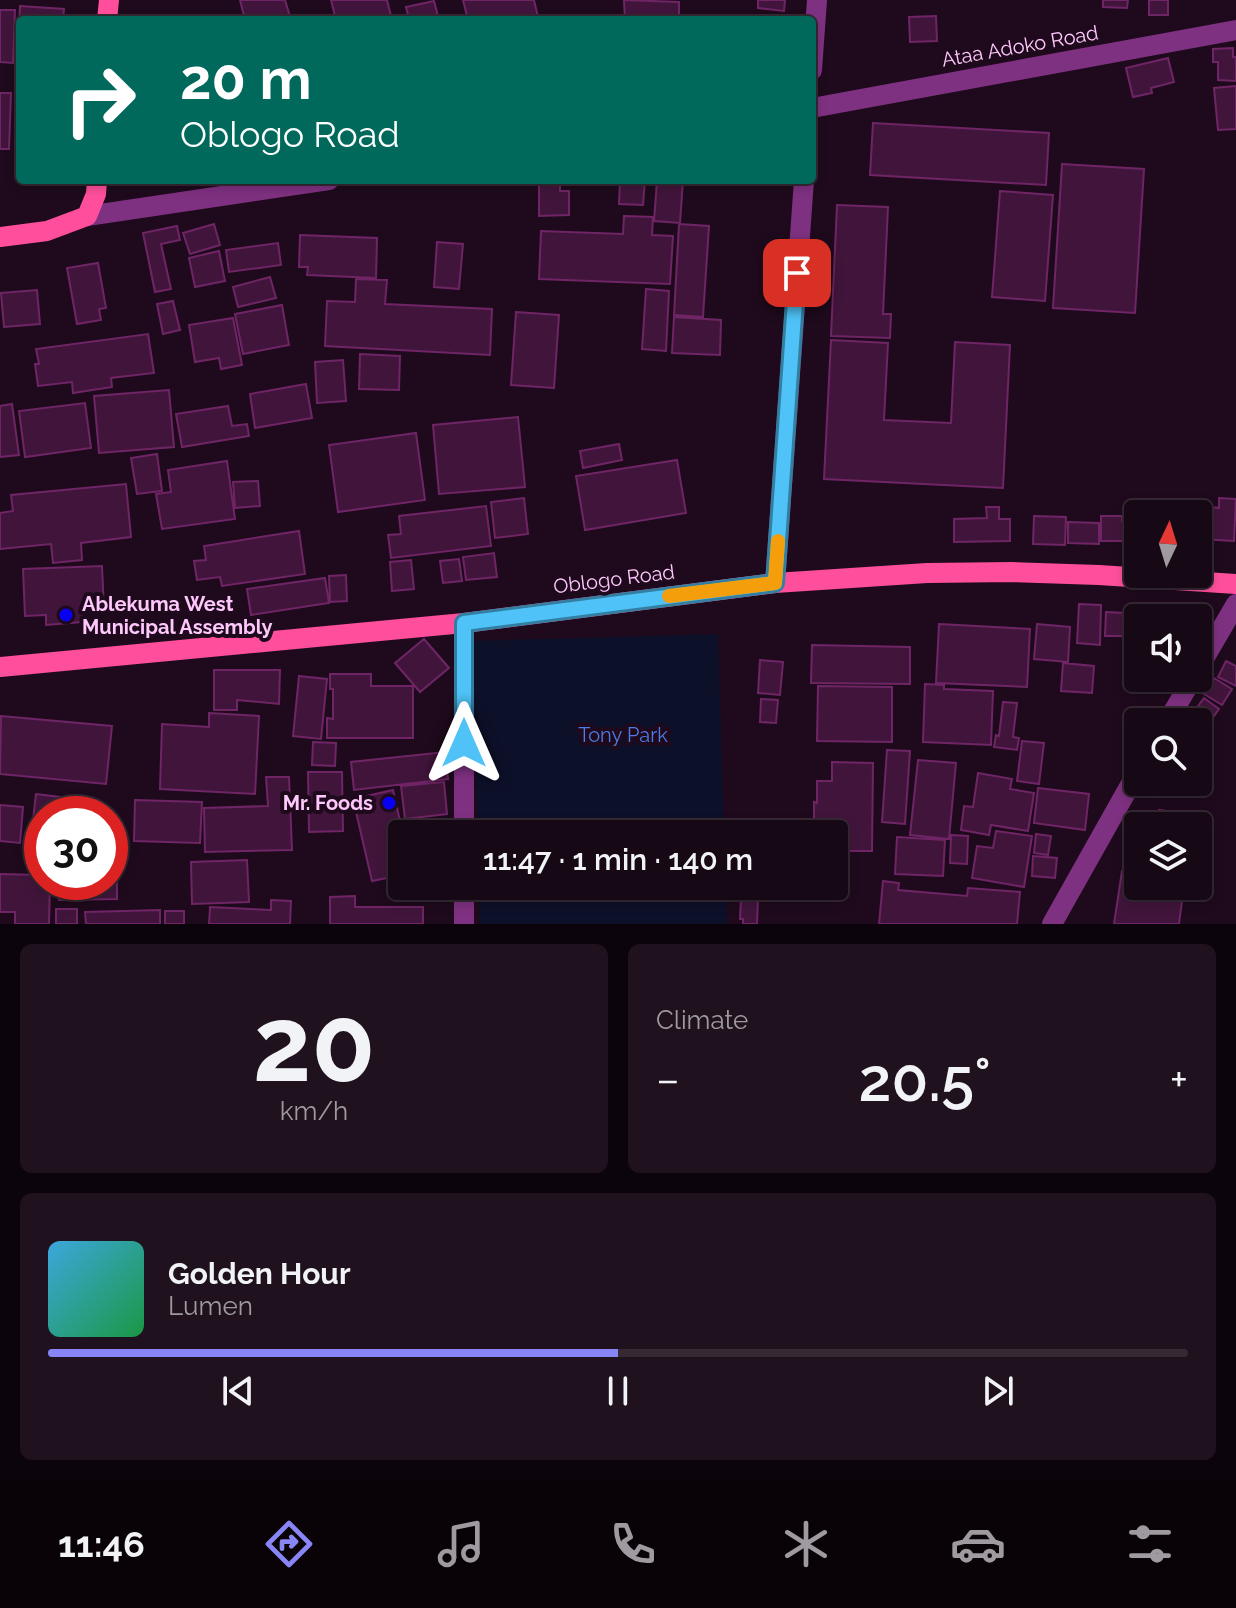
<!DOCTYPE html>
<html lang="en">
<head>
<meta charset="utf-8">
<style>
  :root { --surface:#160815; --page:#1f111e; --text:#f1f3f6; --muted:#9e9aa0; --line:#352934; --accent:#8886f5 }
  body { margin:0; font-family:Raleway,sans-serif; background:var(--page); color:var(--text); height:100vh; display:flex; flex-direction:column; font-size:30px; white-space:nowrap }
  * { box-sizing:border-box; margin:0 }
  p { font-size:26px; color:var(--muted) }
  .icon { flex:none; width:44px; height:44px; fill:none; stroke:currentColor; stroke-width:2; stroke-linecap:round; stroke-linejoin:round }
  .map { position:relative; height:924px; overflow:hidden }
  .side { display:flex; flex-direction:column; gap:20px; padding:20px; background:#0c040c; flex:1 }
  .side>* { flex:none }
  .hud { position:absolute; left:16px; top:16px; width:800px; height:168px; border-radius:8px; box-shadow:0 4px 12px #0003,0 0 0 2px var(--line); background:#00695c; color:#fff; overflow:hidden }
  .needle { width:52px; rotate:4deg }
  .fabs { position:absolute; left:1124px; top:500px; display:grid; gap:16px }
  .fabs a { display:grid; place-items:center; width:88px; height:88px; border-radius:8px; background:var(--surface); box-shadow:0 4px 12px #0003,0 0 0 2px var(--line); font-size:40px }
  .speed { position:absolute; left:24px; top:796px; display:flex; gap:16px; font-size:40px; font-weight:700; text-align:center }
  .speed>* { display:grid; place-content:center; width:104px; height:104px; border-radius:50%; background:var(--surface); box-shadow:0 4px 12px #0003,0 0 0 2px var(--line); line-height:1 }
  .speed .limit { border:12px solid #d22; background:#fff; color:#111 }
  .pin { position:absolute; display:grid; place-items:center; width:68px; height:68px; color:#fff; margin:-34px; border-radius:16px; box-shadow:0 4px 12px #0006 }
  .me { position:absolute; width:88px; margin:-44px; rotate:0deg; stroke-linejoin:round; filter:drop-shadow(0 0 6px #0008) }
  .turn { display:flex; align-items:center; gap:28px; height:168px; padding:0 32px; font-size:36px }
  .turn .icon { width:104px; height:104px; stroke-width:2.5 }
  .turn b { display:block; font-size:56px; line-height:68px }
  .big { font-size:60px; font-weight:600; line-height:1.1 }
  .side .tile { flex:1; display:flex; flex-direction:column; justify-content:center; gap:12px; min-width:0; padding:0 28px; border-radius:12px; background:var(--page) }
  .side .dial { align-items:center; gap:0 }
  .dial b { font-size:104px; line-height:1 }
  .song { display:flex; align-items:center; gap:24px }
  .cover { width:96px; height:96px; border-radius:12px; background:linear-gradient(135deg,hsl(200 70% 55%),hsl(140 70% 35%)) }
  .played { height:8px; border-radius:4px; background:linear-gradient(90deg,var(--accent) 50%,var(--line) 50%) }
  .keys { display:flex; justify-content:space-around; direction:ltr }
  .heat { display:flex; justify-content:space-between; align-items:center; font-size:44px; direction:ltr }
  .side .tiles { flex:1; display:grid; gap:20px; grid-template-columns:1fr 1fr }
  .tile:last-child { grid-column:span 2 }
  .trip { position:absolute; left:388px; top:820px; width:460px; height:80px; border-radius:8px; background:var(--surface); box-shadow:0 4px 12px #0003,0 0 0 2px var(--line); font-weight:600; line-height:80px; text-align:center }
  .menu { display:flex; height:128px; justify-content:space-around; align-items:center; background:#090308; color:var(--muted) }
  .menu .icon { width:56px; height:56px }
  .menu .active { color:var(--accent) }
  .menu b { font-size:36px; color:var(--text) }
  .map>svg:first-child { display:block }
</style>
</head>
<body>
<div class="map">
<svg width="1236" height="924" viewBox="0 0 1236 924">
  <rect width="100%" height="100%" fill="#1e0a1c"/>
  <path fill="#0d1029" d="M718 634 724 834H478L472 641Z
    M479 886H726L727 924H480Z"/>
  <path fill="#41153b" stroke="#6f2565" stroke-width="2" d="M240 0H285L291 20H245Z
    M331 0H387L392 20H336Z
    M463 0H534L538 17 528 20H468Z
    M624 0 679 2V20H625Z
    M758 0H785L784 11 758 8Z
    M1103 0H1128L1127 8 1103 7Z
    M1149 0H1168V15H1149Z
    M434 1 439 20H400L399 17 408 15 406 7Z
    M20 6 64 9 63 20H20V43H18Z
    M0 10H15L13 63 0 62Z
    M936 16 937 41 910 42 909 17Z
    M1233 48V57H1236V81L1218 80V62H1213V49Z
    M1168 58 1174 82 1151 88 1152 93 1133 97 1126 68Z
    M1236 86V129L1218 130 1214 88Z
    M0 93H11L9 149H0Z
    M873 123 1049 133 1046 185 870 175Z
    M1062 164 1144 169 1135 313 1053 308Z
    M539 180H560V191H569V215L539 216Z
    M620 180H645L643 205 619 204Z
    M657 180H683L680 223 654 221Z
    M1000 191 1053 195 1045 301 992 297Z
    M837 205 888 207 883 314H891L890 338 831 336Z
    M624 216 653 217 652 235 673 236 670 284 539 279 541 231 623 234Z
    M214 224 220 245 190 254 183 233Z
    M679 224 709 226 703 317 674 315Z
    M177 226 180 240 161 244 171 289 155 292 143 233Z
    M300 235 377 238 376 278 307 275 308 267H299Z
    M437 242 463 244 459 289 434 287Z
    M278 243 281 265 229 272 226 250Z
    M219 251 225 281 195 287 189 258Z
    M98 263 106 308 99 309 101 320 77 324 67 268Z
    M270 277 276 298 238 307 233 287Z
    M356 279 387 280 385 304 492 309 490 355 325 346 327 301 355 302Z
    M646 289 669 291 666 351 642 349Z
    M37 290 40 324 4 327 1 293Z
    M173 301 180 330 163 334 157 304Z
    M282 305 289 345 243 354 235 314Z
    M516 312 559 315 554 388 511 385Z
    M674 317 721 320 720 355 672 353Z
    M233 318 242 365 221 369 219 358 195 362 189 325Z
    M148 334 154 373 111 378 112 387 73 393 72 382 38 386 35 364H39L36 349Z
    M831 340 888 343 884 420 951 423 955 342 1010 345 1003 488 824 479Z
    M360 354 400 356 399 390 359 389Z
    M343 360 346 401 317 403 315 362Z
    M306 384 312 418 255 428 250 394Z
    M169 390 174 447 99 453 94 396Z
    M85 403 91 448 25 457 19 411Z
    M12 404 19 455 0 457V406Z
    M228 406 232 426 247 424 249 436 182 447 176 414Z
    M518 417 525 487 439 494 433 425Z
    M416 433 425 500 338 512 329 445Z
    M619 444 622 460 583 468 580 451Z
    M157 454 162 491 137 494 131 458Z
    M677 460 686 513 585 530 576 476Z
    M227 461 235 519 162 529 156 494 171 492 168 470Z
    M258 481 260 506 235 508 233 482Z
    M126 484 131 537 81 543 82 560 53 563 51 544 0 549V513L13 511 11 495Z
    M524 498 528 534 495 538 491 502Z
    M1219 498 1236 499 1234 541 1199 539 1200 515H1210L1211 507 1219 508Z
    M486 506 491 546 391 558 388 535 401 534 399 516Z
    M986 507H999V519H1010V541L954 542V519L987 518Z
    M1034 516 1066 517 1065 545 1033 544Z
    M1101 516H1122V521L1138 520V541H1101Z
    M1068 522 1099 523V544L1068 543Z
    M299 531 305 574 222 586 220 577 197 580 194 561 206 560 204 546Z
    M494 553 497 577 466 580 463 557Z
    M459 559 462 581 443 583 440 561Z
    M411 560 414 589 392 591 390 562Z
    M102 566 104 610H82V622L46 625V615L25 616 23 569Z
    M346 575 347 601 330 602 329 576Z
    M325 578 329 603 251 615 247 589Z
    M1079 604 1101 605 1100 645 1077 643Z
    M1106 612 1126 613 1125 636H1105Z
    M1131 613 1174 616 1173 618H1138V661L1127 660Z
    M939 624 1030 629 1027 687 936 683Z
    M1037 624 1070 627 1068 662 1034 659Z
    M424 639 449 668 420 692 395 663Z
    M812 645 910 647V684L811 683Z
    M760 660 783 662 780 695 758 693Z
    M1226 661 1236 666V686L1218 677Z
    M1063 663 1094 666 1092 693 1061 691Z
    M214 670H280L279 704 237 700V710H214Z
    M330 674H371V686H413V738H327V718L333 719V689H330Z
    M299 676 327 679 321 739 293 736Z
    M1214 678 1232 689 1222 705 1204 694Z
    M925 684 944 685V689L993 691 991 745 923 742Z
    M818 686 892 687V742L817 741Z
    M1204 698 1219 709 1208 724 1193 713Z
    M761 699 778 700 776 723 760 722Z
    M1003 702 1017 703 1013 737 1019 738 1017 750 994 747 996 735 999 736Z
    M209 713 259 716 255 794 160 789 162 724 209 727Z
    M1 716 112 726 106 784 0 774Z
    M1022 741 1044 743 1039 784 1017 781Z
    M313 742 336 743 335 766 312 765Z
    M887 750 910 751 905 824 882 822Z
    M445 752 448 779 354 790 351 762Z
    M918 760 956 763 949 839 910 835Z
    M832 762 873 763 872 851H834V834H783V831H808L807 821H814V802L817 803V781H832Z
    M308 772H342L343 831 309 832Z
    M978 773 1012 779 1010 789 1034 793 1028 831 991 825 989 835 961 830 964 806 973 807Z
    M266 777H289L292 850 205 852 204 808 268 806Z
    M444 782 447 814 405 819 401 786Z
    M1141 782H1164L1167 784 1158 797 1140 785Z
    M1038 788 1089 794 1085 830 1034 823Z
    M393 790 403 834 402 875 372 881 353 799Z
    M36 794 68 798 67 814H42V839L31 837Z
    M135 800 202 802 200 843 134 841Z
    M0 805 23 807 20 843 0 841Z
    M1159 810 1190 814 1189 826H1157Z
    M996 831 1032 836 1024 887 972 878 977 846 993 848Z
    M1036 834 1051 836 1048 855 1034 853Z
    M951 835 968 836 967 864 950 863Z
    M897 837 945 840 943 876 895 874Z
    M1135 844 1138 845V886H1184L1179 924H1114L1122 871 1131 872Z
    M1033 856 1057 858 1055 878 1032 876Z
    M247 860 249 902 192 904 191 862Z
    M110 867H117V899L59 900V882H110Z
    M0 874 42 875V882H50L49 924H15V912H0Z
    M883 881 899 883 898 890 967 896 968 888 1020 892 1017 924H879Z
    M355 896V907H423V924H330V897Z
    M741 899H758L757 924H743V919H740Z
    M271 900 291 901 290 924H209L210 907 271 910Z
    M56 909H77V924H56Z
    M160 910V924H86L85 912Z
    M165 911H184V924H165Z"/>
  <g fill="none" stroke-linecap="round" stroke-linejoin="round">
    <path stroke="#7f3181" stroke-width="20" d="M812 70 817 0
      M812 108 1236 30
      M87 216 329 180
      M775 583 804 180
      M1198 669 1236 604
      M1167 722 1193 678
      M464 834V623
      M464 924V886
      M1052 924 1138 771"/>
    <path stroke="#ff4f9c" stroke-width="20" d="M107 20 109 0
      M0 237 47 231 87 216 96 194 97 180
      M0 667 464 623 775 583 927 573 1012 572 1099 575 1236 584"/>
  </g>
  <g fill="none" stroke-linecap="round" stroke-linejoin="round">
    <defs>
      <path id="route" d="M464 743V623L775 583 797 273"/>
    </defs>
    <use href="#route" stroke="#337fa1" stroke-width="20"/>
    <use href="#route" stroke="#4fc3f7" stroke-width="14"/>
    <path stroke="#f59e0b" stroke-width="14" d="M669 596 775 583 778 541"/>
  </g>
  <g fill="#0800f3" stroke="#1e0a1c" stroke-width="3">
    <circle cx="66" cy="615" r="8"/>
    <circle cx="389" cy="803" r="8"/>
  </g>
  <g text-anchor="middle" stroke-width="8" stroke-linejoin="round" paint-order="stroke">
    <g font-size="20" fill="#ffc8fc" stroke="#1e0a1c">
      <text transform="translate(1020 46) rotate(-10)" y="7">Ataa Adoko Road</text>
      <text transform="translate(614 579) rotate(-7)" y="7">Oblogo Road</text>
    </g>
    <g font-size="20" font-weight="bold" fill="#ffc8fc" stroke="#1e0a1c" text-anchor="start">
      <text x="82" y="611">Ablekuma West<tspan x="82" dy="23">Municipal Assembly</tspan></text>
      <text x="373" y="810" text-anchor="end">Mr. Foods</text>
    </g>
    <g font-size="20" fill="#4b7de8" stroke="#1e0a1c">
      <text x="623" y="742">Tony Park</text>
    </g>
  </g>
</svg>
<div class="fabs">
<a><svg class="needle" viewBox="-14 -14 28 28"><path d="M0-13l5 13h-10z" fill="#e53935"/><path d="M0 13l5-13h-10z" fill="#9e9aa0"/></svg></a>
<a><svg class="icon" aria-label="sound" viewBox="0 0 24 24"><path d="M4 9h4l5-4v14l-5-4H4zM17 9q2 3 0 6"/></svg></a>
<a><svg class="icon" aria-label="search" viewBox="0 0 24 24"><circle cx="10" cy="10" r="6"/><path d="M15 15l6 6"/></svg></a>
<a><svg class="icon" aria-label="layers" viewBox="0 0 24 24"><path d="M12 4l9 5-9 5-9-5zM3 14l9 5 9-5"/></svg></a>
</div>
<div class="speed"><div class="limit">30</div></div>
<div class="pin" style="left:797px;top:273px;background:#d93025"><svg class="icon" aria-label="arrive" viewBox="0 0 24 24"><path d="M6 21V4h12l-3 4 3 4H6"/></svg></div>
<svg class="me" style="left:464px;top:743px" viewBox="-20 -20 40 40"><path d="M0-17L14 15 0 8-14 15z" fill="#4fc3f7" stroke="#fff" stroke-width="4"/></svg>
<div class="trip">11:47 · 1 min · 140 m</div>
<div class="hud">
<div class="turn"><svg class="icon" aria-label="right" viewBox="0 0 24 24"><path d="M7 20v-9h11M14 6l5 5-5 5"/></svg><div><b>20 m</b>Oblogo Road</div></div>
</div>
</div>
<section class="side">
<div class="tiles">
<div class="tile dial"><b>20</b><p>km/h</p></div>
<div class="tile"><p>Climate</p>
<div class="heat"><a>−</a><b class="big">20.5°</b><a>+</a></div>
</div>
<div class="tile">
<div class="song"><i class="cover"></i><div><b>Golden Hour</b><p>Lumen</p></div></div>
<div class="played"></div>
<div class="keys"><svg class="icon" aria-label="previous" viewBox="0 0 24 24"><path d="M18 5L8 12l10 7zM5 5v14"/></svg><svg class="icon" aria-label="pause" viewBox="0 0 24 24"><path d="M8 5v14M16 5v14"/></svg><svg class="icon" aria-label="next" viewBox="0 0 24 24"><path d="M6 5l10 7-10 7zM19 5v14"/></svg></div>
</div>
</div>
</section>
<nav class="menu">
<b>11:46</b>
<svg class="icon active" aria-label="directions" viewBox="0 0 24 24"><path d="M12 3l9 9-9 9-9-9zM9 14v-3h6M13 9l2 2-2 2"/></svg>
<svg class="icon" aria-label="music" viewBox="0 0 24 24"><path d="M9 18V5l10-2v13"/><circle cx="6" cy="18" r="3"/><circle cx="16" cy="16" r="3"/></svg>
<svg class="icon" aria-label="phone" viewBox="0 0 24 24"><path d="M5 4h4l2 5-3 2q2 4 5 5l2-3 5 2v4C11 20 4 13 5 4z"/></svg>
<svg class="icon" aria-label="climate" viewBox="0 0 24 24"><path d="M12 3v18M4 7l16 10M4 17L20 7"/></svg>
<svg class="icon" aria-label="car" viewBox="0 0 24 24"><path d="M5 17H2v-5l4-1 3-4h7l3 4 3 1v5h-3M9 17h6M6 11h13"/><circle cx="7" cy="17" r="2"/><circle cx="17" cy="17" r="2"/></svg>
<svg class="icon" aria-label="filters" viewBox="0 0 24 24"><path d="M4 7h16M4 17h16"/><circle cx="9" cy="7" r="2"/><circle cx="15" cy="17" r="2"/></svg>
</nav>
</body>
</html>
